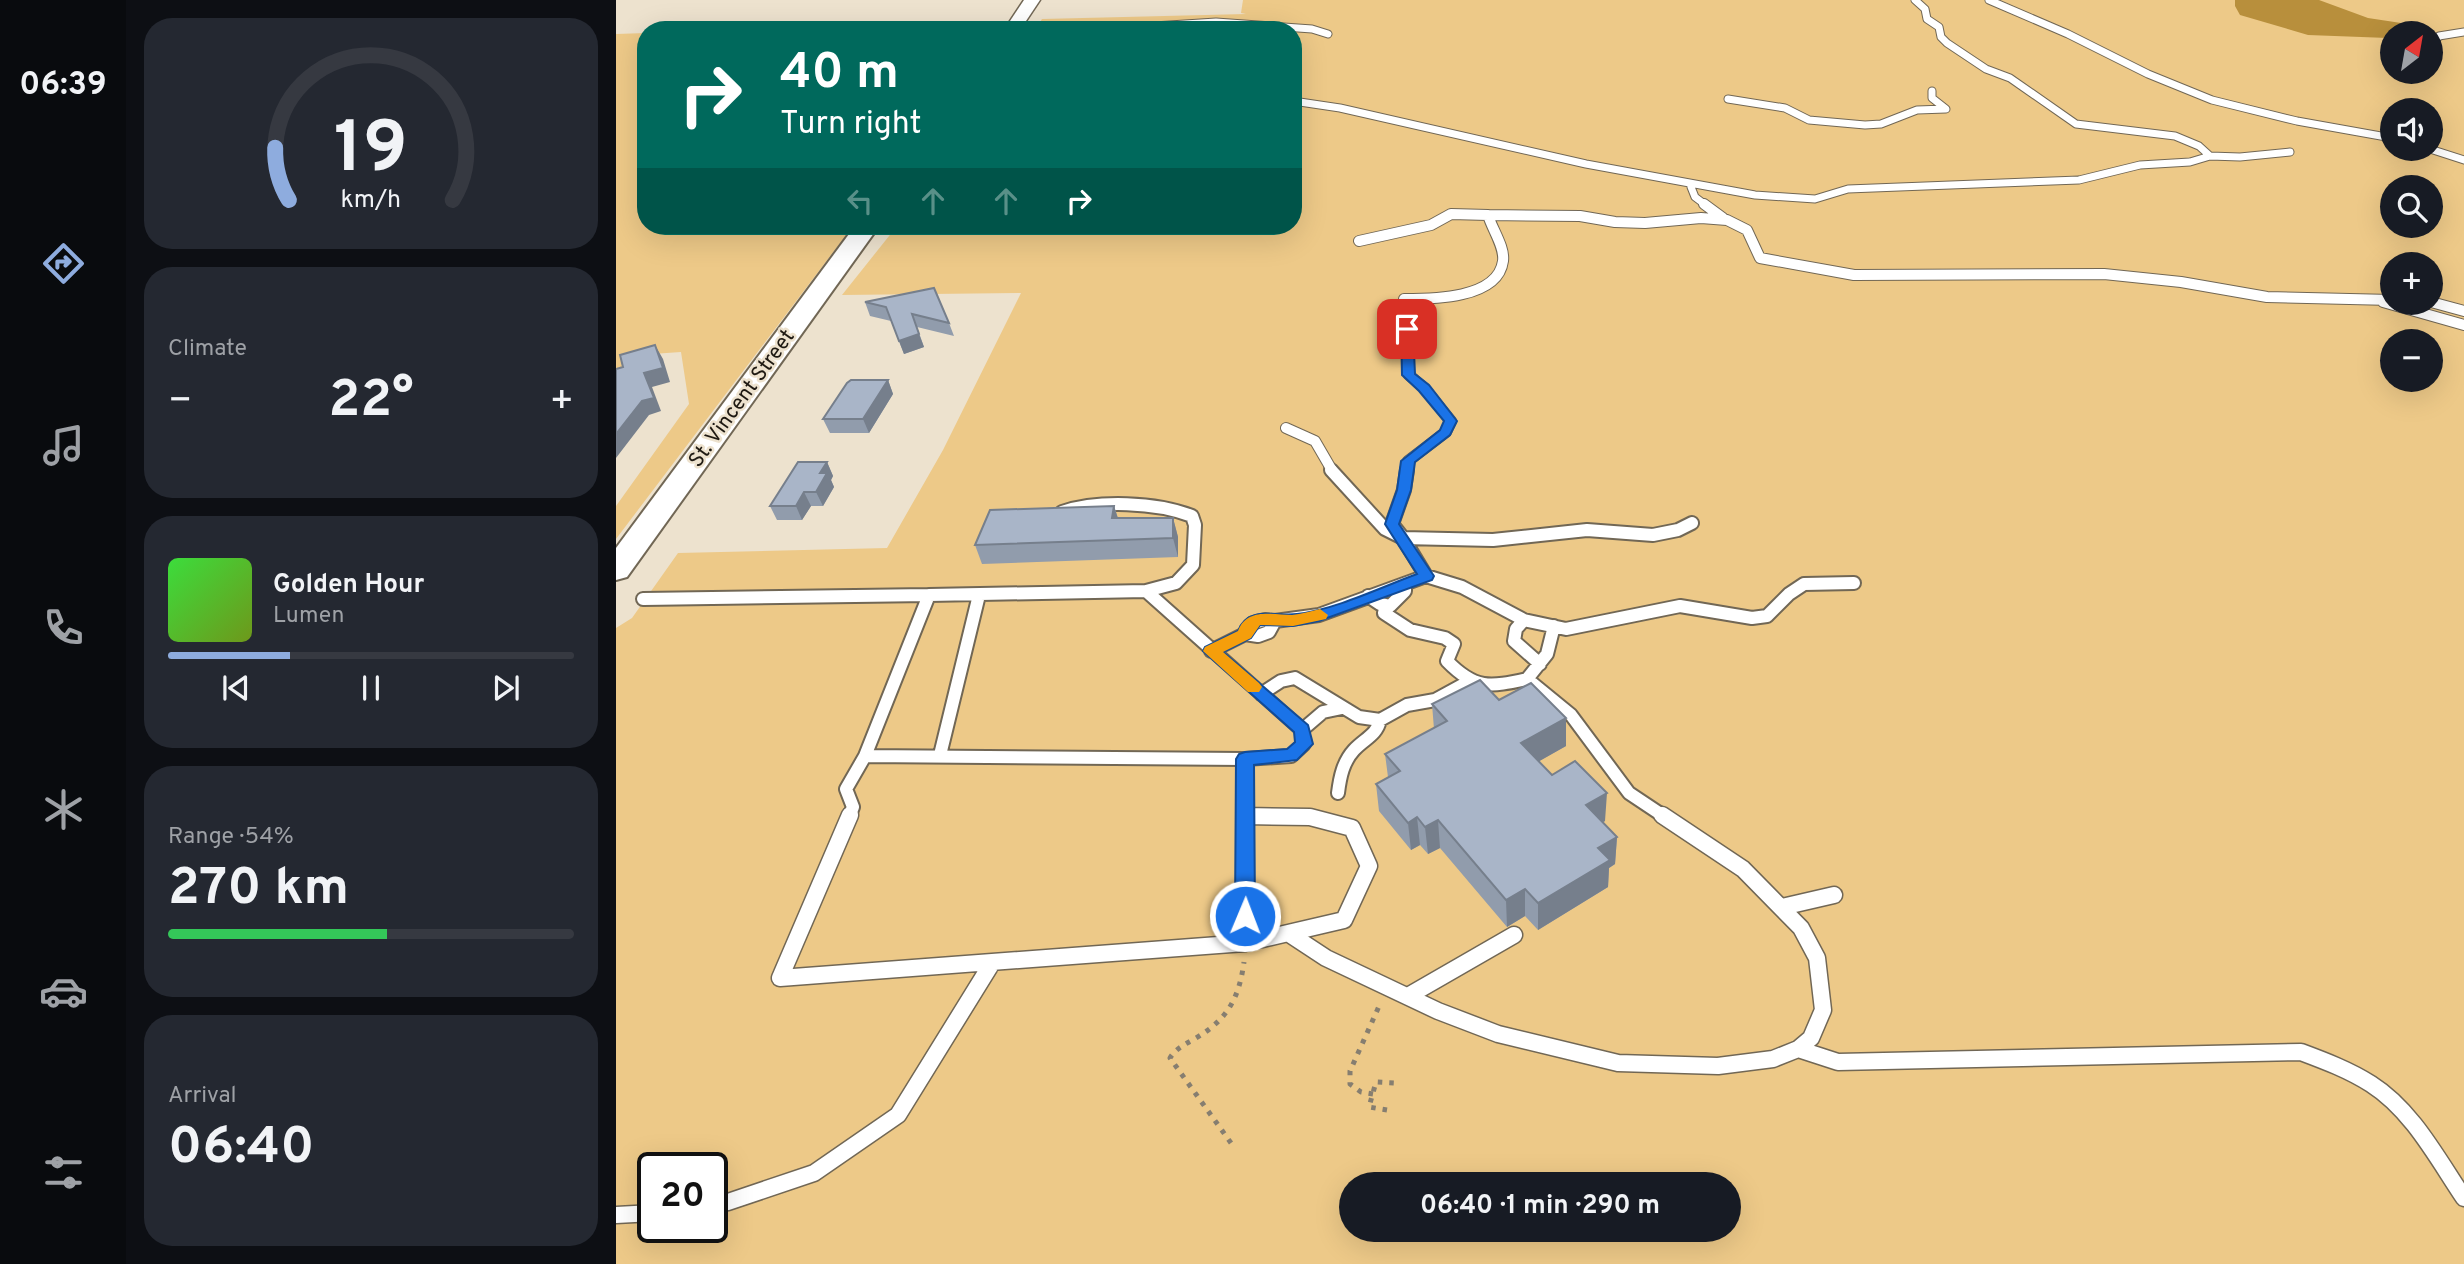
<!DOCTYPE html>
<html lang="en">
<head>
<meta charset="utf-8">
<style>
  :root { --surface:#171b24; --page:#242831; --text:#f1f3f6; --muted:#9ea1a6; --line:#363941; --accent:#8eacde }
  body { margin:0; font-family:Overpass,sans-serif; background:var(--page); color:var(--text); height:100vh; display:flex; flex-direction:column; font-size:26px; white-space:nowrap }
  * { box-sizing:border-box; margin:0 }
  p { font-size:23px; color:var(--muted) }
  .icon { flex:none; width:38px; height:38px; fill:none; stroke:currentColor; stroke-width:2; stroke-linecap:round; stroke-linejoin:round }
  .map { position:relative; flex:1; overflow:hidden }
  .panel { display:flex; flex-direction:column; gap:18px; padding:18px; background:#0d0f14; width:490px }
  .panel>* { flex:none }
  .banner { position:absolute; left:21px; top:21px; width:665px; height:214px; border-radius:28px; box-shadow:0 7px 28px #0002; background:#00695c; color:#fff; overflow:hidden }
  .needle { width:46px; rotate:31deg }
  .fabs { position:absolute; left:1764px; top:21px; display:grid; gap:14px }
  .fabs a { display:grid; place-items:center; width:63px; height:63px; border-radius:50%; background:var(--surface); box-shadow:0 7px 28px #0002; font-size:35px }
  .speed { position:absolute; left:21px; top:1152px; display:flex; gap:14px; font-size:35px; font-weight:700; text-align:center }
  .speed>* { display:grid; place-content:center; width:91px; height:91px; border-radius:50%; background:var(--surface); box-shadow:0 7px 28px #0002; line-height:1 }
  .speed .limit { border:4px solid #111; border-radius:10px; background:#fff; color:#111 }
  .pin { position:absolute; display:grid; place-items:center; width:60px; height:60px; color:#fff; margin:-30px; border-radius:14px; box-shadow:0 4px 10px #0006 }
  .me { position:absolute; width:77px; margin:-38px; rotate:1deg; stroke-linejoin:round; filter:drop-shadow(0 0 5px #0008) }
  .turn { display:flex; align-items:center; gap:24px; height:147px; padding:0 28px; font-size:32px }
  .turn .icon { width:91px; height:91px; stroke-width:2.5 }
  .turn b { display:block; font-size:49px; line-height:60px }
  .lanes { display:flex; align-items:center; height:66px; padding:0 28px; background:#0003; justify-content:center; gap:35px; direction:ltr }
  .lanes .off { opacity:.35 }
  .big { font-size:52px; font-weight:700; line-height:1.1 }
  .panel .tile { flex:1; display:flex; flex-direction:column; justify-content:center; gap:10px; min-width:0; padding:0 24px; border-radius:28px; background:var(--page) }
  .panel .dial { align-items:center; gap:0 }
  .dial svg { height:182px; overflow:visible; fill:none; stroke:var(--line); stroke-width:7; stroke-linecap:round; text-anchor:middle }
  .dial text { fill:var(--text); stroke:none }
  .song { display:flex; align-items:center; gap:21px }
  .cover { width:84px; height:84px; border-radius:10px; background:linear-gradient(135deg,hsl(120 70% 55%),hsl(80 70% 35%)) }
  .played { height:7px; border-radius:4px; background:linear-gradient(90deg,var(--accent) 30%,var(--line) 30%) }
  .keys { display:flex; justify-content:space-around; direction:ltr }
  .heat { display:flex; justify-content:space-between; align-items:center; font-size:38px; direction:ltr }
  .charge { height:10px; border-radius:5px; background:linear-gradient(90deg,#34c759 54%,var(--line) 0) }
  .trip { position:absolute; left:723px; top:1172px; width:402px; height:70px; border-radius:35px; background:var(--surface); box-shadow:0 7px 28px #0002; font-weight:700; line-height:70px; text-align:center }
  main { display:flex; flex:1; min-height:0 }
  .tabs { display:flex; flex-direction:column; width:126px; justify-content:space-around; align-items:center; background:#090b0e; color:var(--muted) }
  .tabs .icon { width:49px; height:49px }
  .tabs .on { color:var(--accent) }
  .tabs b { font-size:32px; color:var(--text) }
  .map>svg:first-child { display:block }
</style>
</head>
<body>
<main>
<nav class="tabs">
<b>06:39</b>
<svg class="icon on" aria-label="directions" viewBox="0 0 24 24"><path d="M12 3l9 9-9 9-9-9zM9 14v-3h6M13 9l2 2-2 2"/></svg>
<svg class="icon" aria-label="music" viewBox="0 0 24 24"><path d="M9 18V5l10-2v13"/><circle cx="6" cy="18" r="3"/><circle cx="16" cy="16" r="3"/></svg>
<svg class="icon" aria-label="phone" viewBox="0 0 24 24"><path d="M5 4h4l2 5-3 2q2 4 5 5l2-3 5 2v4C11 20 4 13 5 4z"/></svg>
<svg class="icon" aria-label="climate" viewBox="0 0 24 24"><path d="M12 3v18M4 7l16 10M4 17L20 7"/></svg>
<svg class="icon" aria-label="car" viewBox="0 0 24 24"><path d="M5 17H2v-5l4-1 3-4h7l3 4 3 1v5h-3M9 17h6M6 11h13"/><circle cx="7" cy="17" r="2"/><circle cx="17" cy="17" r="2"/></svg>
<svg class="icon" aria-label="filters" viewBox="0 0 24 24"><path d="M4 7h16M4 17h16"/><circle cx="9" cy="7" r="2"/><circle cx="15" cy="17" r="2"/></svg>
</nav>
<section class="panel">
<div class="tile dial"><svg viewBox="0 0 100 80">
<path d="M14 69A42 42 0 1 1 86 69"/>
<path d="M14 69A42 42 0 0 1 8 46" stroke="#8eacde"/>
<text x="50" y="56" font-size="32" font-weight="700">19</text>
<text x="50" y="72" font-size="11">km/h</text>
</svg></div>
<div class="tile"><p>Climate</p>
<div class="heat"><a>−</a><b class="big">22°</b><a>+</a></div>
</div>
<div class="tile">
<div class="song"><i class="cover"></i><div><b>Golden Hour</b><p>Lumen</p></div></div>
<div class="played"></div>
<div class="keys"><svg class="icon" aria-label="previous" viewBox="0 0 24 24"><path d="M18 5L8 12l10 7zM5 5v14"/></svg><svg class="icon" aria-label="pause" viewBox="0 0 24 24"><path d="M8 5v14M16 5v14"/></svg><svg class="icon" aria-label="next" viewBox="0 0 24 24"><path d="M6 5l10 7-10 7zM19 5v14"/></svg></div>
</div>
<div class="tile"><p>Range · 54%</p><b class="big">270 km</b><div class="charge"></div></div>
<div class="tile"><p>Arrival</p><b class="big">06:40</b></div>
</section>
<div class="map">
<svg width="1848" height="1264" viewBox="0 0 1848 1264">
  <rect width="100%" height="100%" fill="#ede2ce"/>
  <path fill="#edc988" fill-rule="evenodd" d="M627 0H1848V1264H0V628L16 618 62 553 271 548 327 450 405 293 226 295 281 226H677V30H419L426 19 630 14 625 13ZM1776 33H1815V72H1776ZM1776 110H1815V149H1776ZM1776 187H1815V226H1776ZM1776 264H1815V303H1776ZM1776 341H1815V380H1776ZM37 1167H96V1227H37ZM735 1185H1113V1230H735Z
    M30 33V226H237L0 539V506L73 404 65 352 36 354 0 371V34Z"/>
  <path fill="#b88f3c" d="M1619 0H1703L1752 18 1785 23 1808 33H1776V37L1772 38 1692 35 1624 15 1619 6Z"/>
  <g fill="none" stroke-linecap="round" stroke-linejoin="round">
    <defs>
      <path id="service-far3" d="M1299 0 1309 9 1311 19 1323 27 1325 37 1331 43 1370 69 1394 78 1460 124 1559 136 1583 146 1594 156
        M1373 0 1452 34 1532 74 1596 100 1681 121 1776 138
        M476 30 600 22 696 29 712 34
        M1815 47 1823 36 1848 32
        M1112 99 1169 108 1193 120 1249 125 1265 124 1301 110 1330 109 1316 98V91
        M677 101 724 108 970 164 1139 195 1199 199 1232 189 1463 180 1524 165 1574 162 1594 156 1624 157 1674 152
        M1814 149 1848 160
        M1075 187 1079 197 1091 206"/>
      <path id="service-far2" d="M1088 204 1107 218
        M872 215 964 216 999 222 1029 223 1085 218 1111 220 1131 230 1144 258 1238 275 1488 274 1565 282 1651 297 1776 300
        M743 241 815 225 835 214 872 215C876 229 889 247 887 261 882 299 816 299 788 299L793 375 808 388 835 421 830 432 792 461 791 472
        M1767 302 1848 325
        M1815 302 1848 311
        M670 428 699 441 717 472"/>
      <path id="service-far1" d="M715 470 769 529 787 538 776 524 788 490 791 470
        M446 512C482 500 540 502 576 516L579 525 577 565 560 583 530 591 313 595 249 756 629 759V817
        M1076 523 1062 530 1037 535 971 530 877 540 787 538 810 576 846 587 908 620 950 629 1064 606 1136 618 1151 616 1173 594 1188 584 1238 583
        M530 591 686 730 688 744 675 756 629 759
        M752 596 764 604 774 606 789 591V584
        M27 599 313 595
        M770 605 768 613 794 630 829 638 838 644 831 661C859 690 874 687 911 679
        M649 620 659 621 653 632 642 636 629 634 637 623Z
        M908 620 900 629 898 641 924 664
        M659 621 703 615 810 576
        M938 626 931 654 911 679 955 715 1013 793 1049 817
        M595 651 629 634
        M645 694 665 681 679 678 743 717 764 720 791 705 819 700 852 682
        M686 730 707 712 726 708
        M324 755 363 595
        M722 793C724 777 727 762 738 750 748 739 761 735 764 720
        M629 816 675 817
        M233 817 237 807 230 789 249 756"/>
      <path id="service" d="M234 815 164 978 629 943 728 920 753 866 736 828 694 817 629 816
        M629 815V943
        M1166 907 1218 895
        M672 933 710 958 822 1011 882 1034 1002 1063 1102 1066 1157 1059 1182 1049 1195 1038 1207 1010 1201 958 1185 928 1127 869 1046 815
        M792 996 898 935
        M1182 1049 1222 1062 1685 1052C1709 1061 1733 1070 1755 1084 1796 1110 1821 1158 1848 1198
        M96 1204 112 1202 198 1173 282 1115 376 963
        M0 1215 37 1213"/>
      <path id="tertiary" d="M408 0H424L404 30H388Z"/>
      <path id="secondary" d="M239 226H263L11 577 0 580V548Z"/>
    </defs>
    <use href="#service-far3" stroke="#716755" stroke-width="9"/>
    <use href="#service-far2" stroke="#716755" stroke-width="12"/>
    <use href="#service-far1" stroke="#716755" stroke-width="16"/>
    <use href="#service" stroke="#716755" stroke-width="19"/>
    <use href="#tertiary" stroke="#716755" stroke-width="3"/>
    <use href="#secondary" stroke="#716755" stroke-width="4"/>
    <path stroke="#867e70" stroke-width="5" stroke-dasharray="4.5 7" stroke-linecap="butt" d="M757 1094 745 1092 734 1084V1071L764 1004
      M771 1110 753 1107 760 1082 778 1083
      M615 1143 554 1058C560 1048 570 1044 580 1038 612 1019 623 998 628 962"/>
    <use href="#service-far3" stroke="#fff" stroke-width="7"/>
    <use href="#service-far2" stroke="#fff" stroke-width="10"/>
    <use href="#service-far1" stroke="#fff" stroke-width="12"/>
    <use href="#service" stroke="#fff" stroke-width="16"/>
    <use href="#tertiary" fill="#fff" fill-rule="evenodd"/>
    <use href="#secondary" fill="#fff" fill-rule="evenodd"/>
  </g>
  <path fill="#919cac" d="M249 302 333 323 338 336 301 327 308 347 288 354 275 321 254 316Z
    M272 380 277 394 253 433H214L207 419Z
    M211 462 217 476 215 480 218 487 207 506H195L186 520H161L154 506Z
    M498 506 502 518H557L562 537V557L366 564 359 545Z
    M883 700 950 718V746L923 761 936 775 989 821 987 822 1001 837 999 864 993 868 992 887 922 930 909 916 891 927 824 848 812 854 804 845 795 850 763 811 760 784 772 777 769 754 818 729 816 704Z"/>
  <path fill="#767f8c" d="M303 334 308 347 288 354 283 341Z
    M39 345 47 359 54 382 36 387 45 411 33 415 0 458V434L28 373Z
    M272 380 277 394 253 433 247 419Z
    M211 462 217 476 215 480 218 487 207 506 200 492 204 473Z
    M188 492 195 506 186 520 180 506Z
    M498 506 504 525 496 518Z
    M557 518 562 537V557L557 538Z
    M950 718V746L906 771 905 743Z
    M991 793 989 821 969 832 970 805Z
    M801 817 804 845 795 850 792 823Z
    M822 820 824 848 812 854 809 827Z
    M1001 837 999 864 993 868 992 887 922 930V903L982 848Z
    M909 889V916L891 927 890 900Z"/>
  <path fill="#a9b5c8" stroke="#767f8c" stroke-width="2" d="M318 288 333 323 296 314 303 334 283 341 270 307 249 302Z
    M39 345 47 368 28 373 38 398 26 401 0 434V369L7 367 4 355Z
    M235 380H272L247 419H207L231 383Z
    M182 462H211L204 473H211L200 492H188L180 506H154Z
    M498 506 496 518H557V538L359 545 374 510Z
    M864 680 883 700 915 683 950 718 905 743 936 775 959 761 991 793 970 805 1001 837 982 848 994 860 922 903 909 889 890 900 822 820 809 827 801 817 792 823 760 784 784 771 769 754 831 721 816 704Z"/>
  <path fill="#1a73e8" stroke="#114b97" stroke-width="2" d="M791 325 797 329 799 374 813 385 841 421 834 435 799 462 795 490 783 524 818 576 816 580 703 621 677 626 644 625 635 638 607 652 692 725 697 744 681 760 638 765 639 916 636 922 629 924 622 922 619 916 620 759 623 754 629 752 671 749 679 742 678 732 587 651 589 647 622 631C632 605 660 617 681 614 721 609 763 588 801 574L769 524 781 490 785 461 824 430 828 421 803 391 786 375 785 329Z"/>
  <path fill="#f59e0b" d="M704 609 712 615 710 619 677 626 644 625 635 638 607 652 643 683 646 687 643 692H632L587 651 589 647 622 631C631 607 657 615 676 615 685 614 695 611 704 609Z"/>
  <g text-anchor="middle" stroke-width="5" stroke-linejoin="round" paint-order="stroke">
    <g font-size="21" fill="#1e1912" stroke="#ede2ce">
      <text transform="translate(125 398) rotate(-54)" y="7">St. Vincent Street</text>
    </g>
  </g>
</svg>
<div class="fabs">
<a><svg class="needle" viewBox="-14 -14 28 28"><path d="M0-13l5 13h-10z" fill="#e53935"/><path d="M0 13l5-13h-10z" fill="#9ea1a6"/></svg></a>
<a><svg class="icon" aria-label="sound" viewBox="0 0 24 24"><path d="M4 9h4l5-4v14l-5-4H4zM17 9q2 3 0 6"/></svg></a>
<a><svg class="icon" aria-label="search" viewBox="0 0 24 24"><circle cx="10" cy="10" r="6"/><path d="M15 15l6 6"/></svg></a>
<a>+</a>
<a>−</a>
</div>
<div class="speed"><div class="limit">20</div></div>
<div class="pin" style="left:791px;top:329px;background:#d93025"><svg class="icon" aria-label="arrive" viewBox="0 0 24 24"><path d="M6 21V4h12l-3 4 3 4H6"/></svg></div>
<svg class="me" style="left:629px;top:916px" viewBox="-20 -20 40 40"><circle r="17" fill="#1a73e8" stroke="#fff" stroke-width="3"/><path d="M0-11L8 9 0 5-8 9z" fill="#fff"/></svg>
<div class="trip">06:40 · 1 min · 290 m</div>
<div class="banner">
<div class="turn"><svg class="icon" aria-label="right" viewBox="0 0 24 24"><path d="M7 20v-9h11M14 6l5 5-5 5"/></svg><div><b>40 m</b>Turn right</div></div>
<div class="lanes"><svg class="icon off" aria-label="left" viewBox="0 0 24 24"><path d="M17 20v-9H6M10 6l-5 5 5 5"/></svg><svg class="icon off" aria-label="ahead" viewBox="0 0 24 24"><path d="M12 20V5M6 11l6-6 6 6"/></svg><svg class="icon off" aria-label="ahead" viewBox="0 0 24 24"><path d="M12 20V5M6 11l6-6 6 6"/></svg><svg class="icon" aria-label="right" viewBox="0 0 24 24"><path d="M7 20v-9h11M14 6l5 5-5 5"/></svg></div>
</div>
</div>
</main>
</body>
</html>
